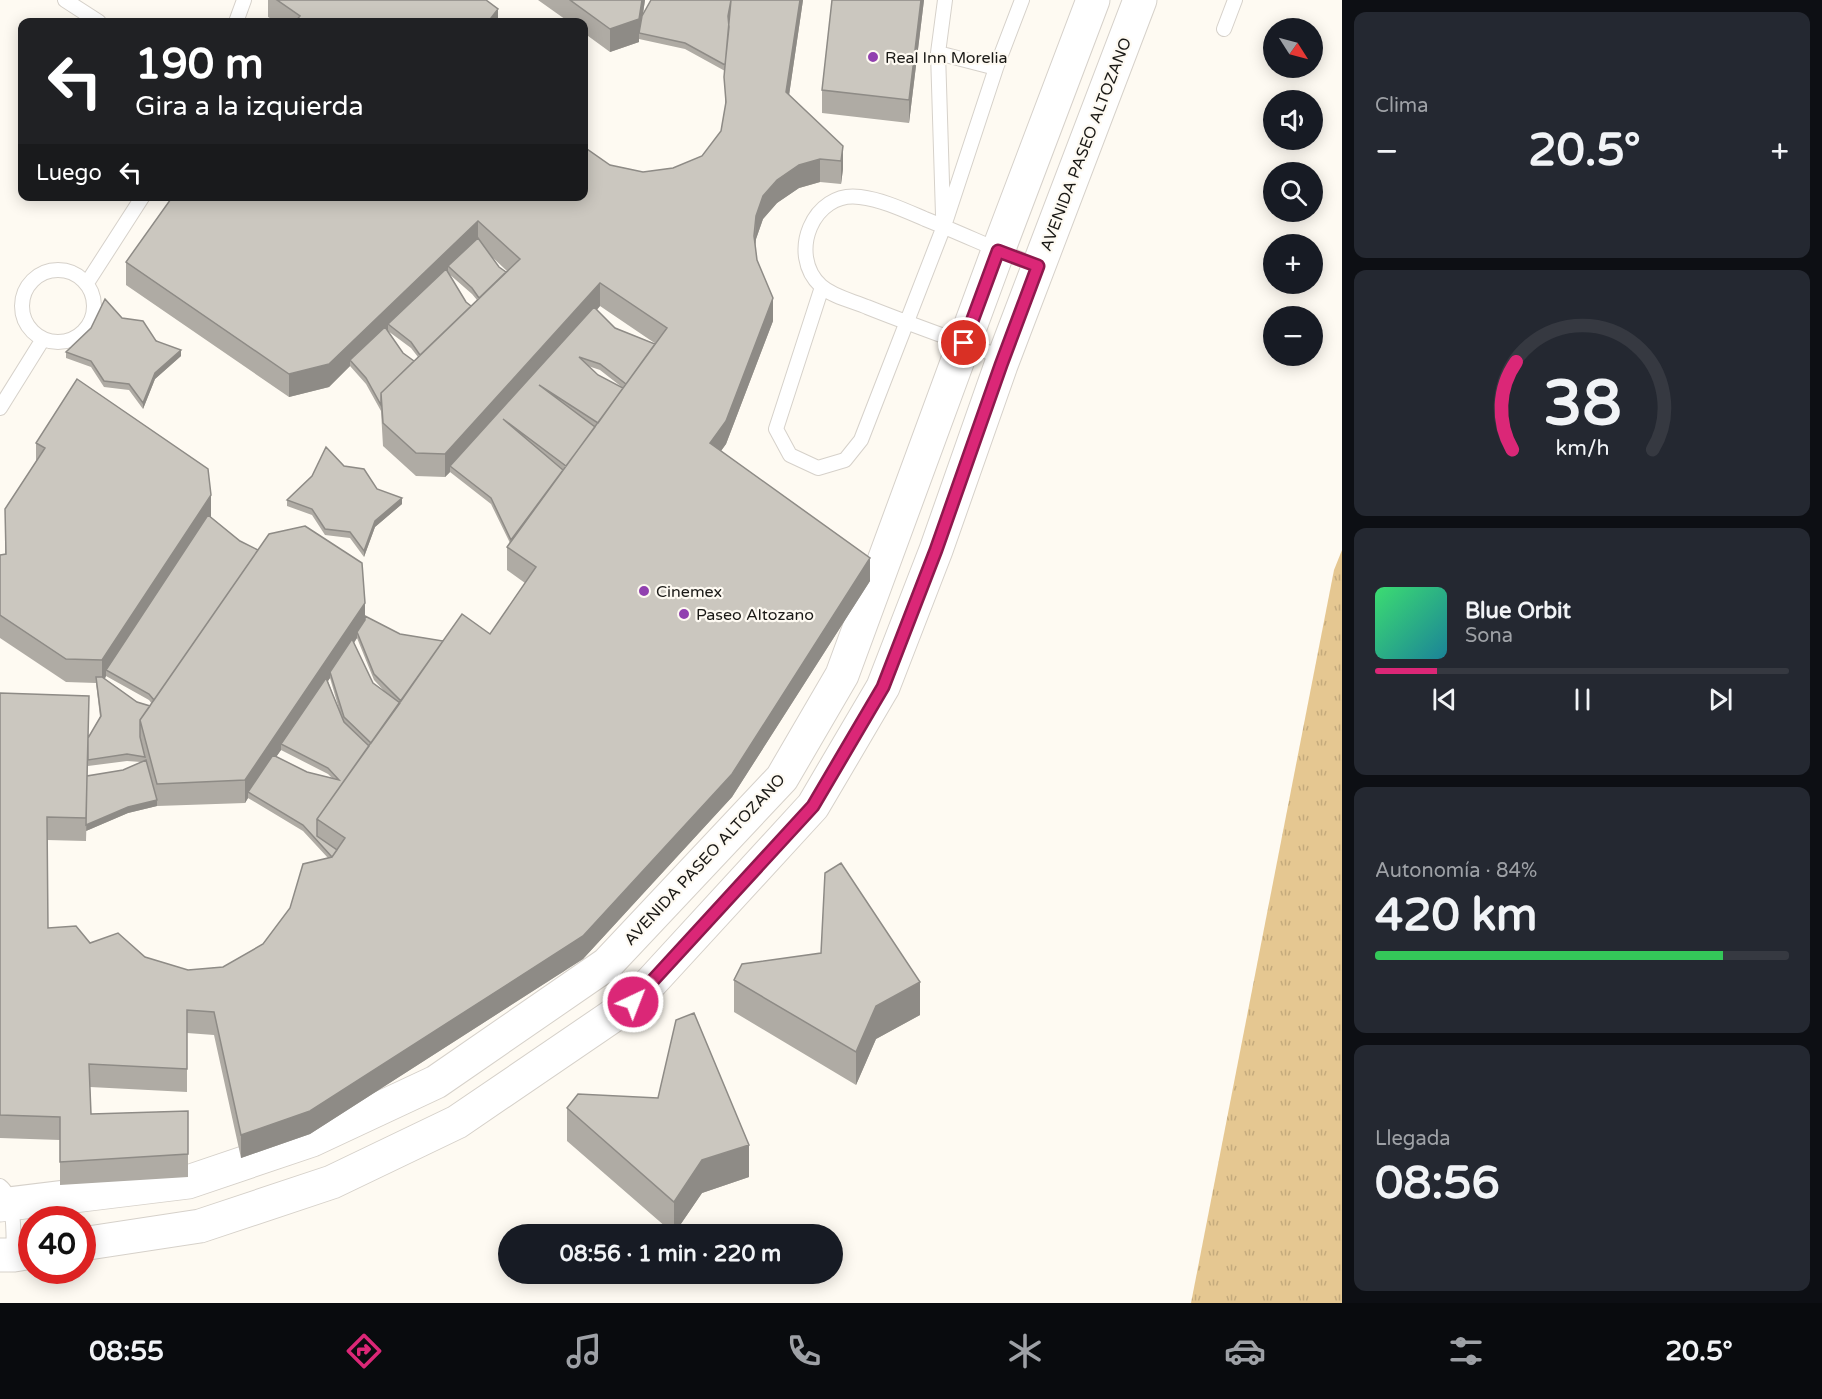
<!DOCTYPE html>
<html lang="es">
<head>
<meta charset="utf-8">
<style>
  :root { --surface:#171b24; --page:#242831; --text:#f1f3f6; --muted:#9ea1a6; --line:#363941; --accent:#db2777 }
  body { margin:0; font-family:"Varela Round",sans-serif; background:var(--page); color:var(--text); height:100vh; display:flex; flex-direction:column; font-size:22px; white-space:nowrap }
  * { box-sizing:border-box; margin:0 }
  p { font-size:20px; color:var(--muted) }
  .icon { flex:none; width:33px; height:33px; fill:none; stroke:currentColor; stroke-width:2; stroke-linecap:round; stroke-linejoin:round }
  .map { position:relative; flex:1; overflow:hidden }
  .drawer { display:flex; flex-direction:column; gap:12px; padding:12px; background:#0d0f14; width:480px }
  .drawer>* { flex:none }
  .guide { position:absolute; left:18px; top:18px; width:570px; height:183px; border-radius:12px; box-shadow:0 3px 15px #0003; background:#202124; color:#fff; overflow:hidden }
  .needle { width:39px; rotate:126deg }
  .buttons { position:absolute; left:1263px; top:18px; display:grid; gap:12px }
  .buttons a { display:grid; place-items:center; width:60px; height:60px; border-radius:50%; background:var(--surface); box-shadow:0 3px 15px #0003; font-size:30px }
  .speed { position:absolute; left:18px; top:1206px; display:flex; gap:12px; font-size:30px; font-weight:700; text-align:center }
  .speed>* { display:grid; place-content:center; width:78px; height:78px; border-radius:50%; background:var(--surface); box-shadow:0 3px 15px #0003; line-height:1 }
  .speed .limit { border:9px solid #d22; background:#fff; color:#111 }
  .pin { position:absolute; display:grid; place-items:center; width:51px; height:51px; color:#fff; margin:-26px; border:3px solid #fff; border-radius:50%; box-shadow:0 2px 6px #0007 }
  .me { position:absolute; width:66px; margin:-33px; rotate:43deg; stroke-linejoin:round; filter:drop-shadow(0 0 4px #0008) }
  .turn { display:flex; align-items:center; gap:21px; height:126px; padding:0 18px; font-size:27px }
  .turn .icon { width:78px; height:78px; stroke-width:2.5 }
  .turn b { display:block; font-size:42px; line-height:51px }
  .then { display:flex; align-items:center; height:57px; padding:0 18px; background:#0003; gap:12px; font-size:22px }
  .big { font-size:45px; font-weight:800; line-height:1.1 }
  .drawer .widget { flex:1; display:flex; flex-direction:column; justify-content:center; gap:9px; min-width:0; padding:0 21px; border-radius:12px; background:var(--page) }
  .drawer .dial { align-items:center; gap:0 }
  .dial svg { height:156px; overflow:visible; fill:none; stroke:var(--line); stroke-width:7; stroke-linecap:round; text-anchor:middle }
  .dial text { fill:var(--text); stroke:none }
  .song { display:flex; align-items:center; gap:18px }
  .cover { width:72px; height:72px; border-radius:9px; background:linear-gradient(135deg,hsl(140 70% 55%),hsl(190 70% 35%)) }
  .played { height:6px; border-radius:3px; background:linear-gradient(90deg,var(--accent) 15%,var(--line) 15%) }
  .keys { display:flex; justify-content:space-around; direction:ltr }
  .heat { display:flex; justify-content:space-between; align-items:center; font-size:33px; direction:ltr }
  .charge { height:9px; border-radius:4px; background:linear-gradient(90deg,#34c759 84%,var(--line) 0) }
  .trip { position:absolute; left:498px; top:1224px; width:345px; height:60px; border-radius:30px; background:var(--surface); box-shadow:0 3px 15px #0003; font-weight:800; line-height:60px; text-align:center }
  .tab-bar { display:flex; height:96px; justify-content:space-around; align-items:center; background:#090b0e; color:var(--muted) }
  .tab-bar .icon { width:42px; height:42px }
  .tab-bar .selected { color:var(--accent) }
  .tab-bar b { font-size:27px; color:var(--text) }
  main { display:flex; flex:1; min-height:0 }
  .map>svg:first-child { display:block }
</style>
</head>
<body>
<main>
<div class="map">
<svg width="1342" height="1303" viewBox="0 0 1342 1303">
  <defs>
    <pattern id="park-tufts" width="24" height="20" patternUnits="userSpaceOnUse" patternTransform="scale(1.5)"><rect width="24" height="20" fill="#e5c791"/><path d="M3 7l-1-3M5 7V3M7 7l1-3M15 17l-1-3M17 17v-4M19 17l1-3" fill="none" stroke="#c4aa7c"/></pattern>
  </defs>
  <rect width="100%" height="100%" fill="#fefaf2"/>
  <path fill="url(#park-tufts)" d="M1342 550V1303H1191L1334 570Z"/>
  <g fill="none" stroke-linecap="round" stroke-linejoin="round">
    <defs>
      <path id="service" d="M65 0 99 22
        M236 22 244 0
        M1224 29 1235 0
        M938 53 996 68
        M943 215 938 53 945 0
        M22 306a36 36 0 1 1 72 0a36 36 0 1 1-72 0Z
        M87 283 143 196
        M822 287 776 429 790 455 818 468 845 460 861 440 944 226 996 68 1022 0
        M1004 358C958 341 912 325 867 307 853 301 833 297 821 286 787 255 813 190 860 197 883 200 904 210 925 219 963 234 1000 252 1038 266
        M0 408 43 339
        M0 1186C16 1198 13 1236 14 1255"/>
      <path id="tertiary" d="M0 1205 188 1182 312 1140 436 1082 607 964 782 778 842 675 998 251 1093 0
        M82 1244 200 1226 332 1182 457 1122 633 1002 813 806 883 687 936 550 1001 365 1140 0
        M0 1255H14L32 1252"/>
    </defs>
    <use href="#service" stroke="#d6d1ca" stroke-width="16"/>
    <use href="#tertiary" stroke="#d6d1ca" stroke-width="35"/>
    <use href="#service" stroke="#fff" stroke-width="14"/>
    <use href="#tertiary" stroke="#fff" stroke-width="33"/>
  </g>
  <path fill="#afaba4" fill-rule="evenodd" d="M268 0H486L498 22H277L268 17Z
    M538 0H645L643 14 803 0 789 95 843 146V169L841 184 820 182 799 188 777 203 763 219 756 239 755 244 757 260 773 321 726 444 721 451 870 581 732 797 583 959 310 1134 241 1158 214 1035 187 1033V1092L90 1087 91 1114 188 1111V1177L60 1185V1140L0 1138V693L88 738 100 717 96 683 66 682 0 638V555L5 554V509L36 462V443L211 517 240 541 365 616 400 634 443 641 490 634 525 583 507 570V547L510 543 491 504 450 472 445 477 416 476 383 446 381 411 366 384 350 366 329 387 289 397 126 285V262L610 165 643 172 673 168 702 156 721 131 725 108V71L685 49 639 39V42L610 52 584 33V22H569ZM490 255 507 271 506 272 499 267ZM448 273 472 294 477 300 471 306 466 302ZM600 306 656 344H655L615 328 597 310ZM388 331 411 348 418 357 414 361 403 353ZM588 366 600 370 623 388 598 375ZM357 638 374 680 387 694 373 683 354 643ZM106 676 149 700 152 704 150 706 137 702 105 679ZM330 678 341 716 328 681ZM281 750 328 774 332 778 307 772 276 757ZM127 761 141 762 123 770 87 776 88 766ZM248 798 303 831 328 858 263 944 223 967 188 970 145 957 90 943 48 928 47 840 86 841V831L128 813 157 806 245 803Z
    M832 0H924L909 123 822 113V90Z
    M122 318 181 356 155 379 143 409 129 390 104 387 91 367 66 358V352Z
    M344 466 377 489 402 504 375 527 364 557 350 538 325 535 312 515 287 506V500Z
    M734 980 920 1015 876 1039 856 1085 734 1012Z
    M567 1108 749 1177 702 1193 674 1234 567 1141Z"/>
  <path fill="#8e8b86" d="M642 0H645L640 33H639V42L610 52V29Z
    M800 0H803L786 116V92Z
    M921 0H924L909 123V100Z
    M498 9V22H488Z
    M843 146V169L841 184V161Z
    M820 159V182L799 188 777 203 763 219 756 239 754 259 756 216 763 196 777 180 799 165Z
    M478 221V244L448 266V273L388 324V330L350 360V366L329 387 289 397V374Z
    M600 283V306L453 468 450 466V472L445 477V454Z
    M773 298V321L726 444 710 466V443Z
    M181 350V356L155 379 143 409V403L155 373Z
    M211 495V518L106 670V676L102 683V660Z
    M402 498V504L375 527 364 557V551L375 521Z
    M870 558V581L732 797 583 959 310 1134 241 1158V1135Z
    M365 603V627L357 632V638L331 676 330 672V678L284 746 281 744V750L251 793 248 792V798L245 803V780Z
    M89 696 86 825 128 807 157 800V806L128 813 86 831V841Z
    M920 982V1015L876 1039 856 1085V1052L876 1006Z
    M749 1145V1177L702 1193 674 1234V1202L702 1160Z"/>
  <path fill="#cbc7bf" stroke="#8e8b86" stroke-width="1.5" d="M277 0H486L498 9 488 22H295L300 16Z
    M570 0H642L639 19 610 29Z
    M651 0H731L728 16 729 27 725 65 685 43 639 33 642 16Z
    M731 0H800L786 92 843 146 841 161 820 159 799 165 777 180 763 196 756 216 754 236 757 260 773 298 726 421 710 443 870 558 732 774 583 936 310 1111 241 1135 214 1012 187 1010V1069L89 1064 91 1114 188 1111V1154L60 1162V1117L0 1115V693L89 696 86 818 47 817 48 928 76 926 90 943 118 933 145 957 188 970 223 967 263 944 290 908 303 864 332 857 345 838 317 819 462 614 490 634 536 567 507 547 667 328 600 283 445 454 416 453 383 423 381 393 520 259 478 221 329 364 289 374 126 262 173 196H584V147L610 165 643 172 673 168 702 156 721 131 726 102 724 77Z
    M832 0H921L909 100 822 90Z
    M478 238 499 267 506 272 479 298 472 288 448 266Z
    M446 269 466 302 471 306 420 355 411 342 388 324Z
    M105 299 122 318 143 321 156 341 181 350 155 373 143 403 129 384 104 381 91 361 66 352 91 328Z
    M594 307 615 328 655 344 626 384 600 364 579 357 598 375 623 388 598 423 539 385 595 427 566 466 503 419 563 470 511 540 491 498 450 466Z
    M385 327 403 353 414 361 381 393V405L366 378 350 360Z
    M77 379 208 469 211 495 102 660 66 659 0 615V555L6 554 5 509 45 448 36 443Z
    M326 447 344 466 364 469 377 489 402 498 375 521 364 551 350 532 325 529 312 509 287 500 312 476Z
    M208 515 240 541 258 550 154 700 149 694 106 670Z
    M305 526 362 563 365 603 245 780 157 784 140 720 269 534Z
    M365 616 400 634 443 641 401 701 374 674 357 632 365 620Z
    M352 639 373 683 400 703 371 743 344 717 330 672Z
    M96 677H102L137 702 150 706 140 720V737L145 757 127 754 88 760V738L101 716Z
    M326 678 344 722 369 746 317 819V836L337 850 332 857 303 825 248 792 273 755 307 772 339 780 328 768 281 744Z
    M146 760 157 800 128 807 86 825 87 776 123 770Z
    M841 863 920 982 876 1006 856 1052 734 980 742 964 821 953 825 873Z
    M694 1013 749 1145 702 1160 674 1202 567 1108 578 1094 658 1098 676 1020Z"/>
  <g fill="none" stroke-linecap="round" stroke-linejoin="round">
    <defs>
      <path id="route" d="M633 1002 813 806 883 687 936 550 1001 365 1038 266 998 251 964 343"/>
    </defs>
    <use href="#route" stroke="#8e194d" stroke-width="15"/>
    <use href="#route" stroke="#db2777" stroke-width="10"/>
  </g>
  <g fill="#9140af" stroke="#fefaf2" stroke-width="2">
    <circle cx="873" cy="57" r="6"/>
    <circle cx="644" cy="591" r="6"/>
    <circle cx="684" cy="614" r="6"/>
  </g>
  <g text-anchor="middle" stroke-width="4.5" stroke-linejoin="round" paint-order="stroke">
    <g font-size="16" fill="#1a1916" stroke="#fefaf2" text-anchor="start">
      <text x="885" y="63">Real Inn Morelia</text>
      <text x="656" y="597">Cinemex</text>
      <text x="696" y="620">Paseo Altozano</text>
    </g>
    <g font-size="16" fill="#1a1916" stroke="#fefaf2">
      <text transform="translate(1085 144) rotate(-69)" y="6">AVENIDA PASEO ALTOZANO</text>
      <text transform="translate(704 859) rotate(-47)" y="6">AVENIDA PASEO ALTOZANO</text>
    </g>
  </g>
</svg>
<div class="buttons">
<a><svg class="needle" viewBox="-14 -14 28 28"><path d="M0-13l5 13h-10z" fill="#e53935"/><path d="M0 13l5-13h-10z" fill="#9ea1a6"/></svg></a>
<a><svg class="icon" aria-label="sound" viewBox="0 0 24 24"><path d="M4 9h4l5-4v14l-5-4H4zM17 9q2 3 0 6"/></svg></a>
<a><svg class="icon" aria-label="search" viewBox="0 0 24 24"><circle cx="10" cy="10" r="6"/><path d="M15 15l6 6"/></svg></a>
<a>+</a>
<a>−</a>
</div>
<div class="speed"><div class="limit">40</div></div>
<div class="pin" style="left:964px;top:343px;background:#d93025"><svg class="icon" aria-label="arrive" viewBox="0 0 24 24"><path d="M6 21V4h12l-3 4 3 4H6"/></svg></div>
<svg class="me" style="left:633px;top:1002px" viewBox="-20 -20 40 40"><circle r="17" fill="#db2777" stroke="#fff" stroke-width="3"/><path d="M0-11L8 9 0 5-8 9z" fill="#fff"/></svg>
<div class="trip">08:56 · 1 min · 220 m</div>
<div class="guide">
<div class="turn"><svg class="icon" aria-label="left" viewBox="0 0 24 24"><path d="M17 20v-9H6M10 6l-5 5 5 5"/></svg><div><b>190 m</b>Gira a la izquierda</div></div>
<div class="then">Luego<svg class="icon" aria-label="left" viewBox="0 0 24 24"><path d="M17 20v-9H6M10 6l-5 5 5 5"/></svg></div>
</div>
</div>
<section class="drawer">
<div class="widget"><p>Clima</p>
<div class="heat"><a>−</a><b class="big">20.5°</b><a>+</a></div>
</div>
<div class="widget dial"><svg viewBox="0 0 100 80">
<path d="M14 69A42 42 0 1 1 86 69"/>
<path d="M14 69A42 42 0 0 1 16 24" stroke="#db2777"/>
<text x="50" y="56" font-size="32" font-weight="700">38</text>
<text x="50" y="72" font-size="11">km/h</text>
</svg></div>
<div class="widget">
<div class="song"><i class="cover"></i><div><b>Blue Orbit</b><p>Sona</p></div></div>
<div class="played"></div>
<div class="keys"><svg class="icon" aria-label="previous" viewBox="0 0 24 24"><path d="M18 5L8 12l10 7zM5 5v14"/></svg><svg class="icon" aria-label="pause" viewBox="0 0 24 24"><path d="M8 5v14M16 5v14"/></svg><svg class="icon" aria-label="next" viewBox="0 0 24 24"><path d="M6 5l10 7-10 7zM19 5v14"/></svg></div>
</div>
<div class="widget"><p>Autonomía · 84%</p><b class="big">420 km</b><div class="charge"></div></div>
<div class="widget"><p>Llegada</p><b class="big">08:56</b></div>
</section>
</main>
<nav class="tab-bar">
<b>08:55</b>
<svg class="icon selected" aria-label="directions" viewBox="0 0 24 24"><path d="M12 3l9 9-9 9-9-9zM9 14v-3h6M13 9l2 2-2 2"/></svg>
<svg class="icon" aria-label="music" viewBox="0 0 24 24"><path d="M9 18V5l10-2v13"/><circle cx="6" cy="18" r="3"/><circle cx="16" cy="16" r="3"/></svg>
<svg class="icon" aria-label="phone" viewBox="0 0 24 24"><path d="M5 4h4l2 5-3 2q2 4 5 5l2-3 5 2v4C11 20 4 13 5 4z"/></svg>
<svg class="icon" aria-label="climate" viewBox="0 0 24 24"><path d="M12 3v18M4 7l16 10M4 17L20 7"/></svg>
<svg class="icon" aria-label="car" viewBox="0 0 24 24"><path d="M5 17H2v-5l4-1 3-4h7l3 4 3 1v5h-3M9 17h6M6 11h13"/><circle cx="7" cy="17" r="2"/><circle cx="17" cy="17" r="2"/></svg>
<svg class="icon" aria-label="filters" viewBox="0 0 24 24"><path d="M4 7h16M4 17h16"/><circle cx="9" cy="7" r="2"/><circle cx="15" cy="17" r="2"/></svg>
<b>20.5°</b>
</nav>
</body>
</html>
